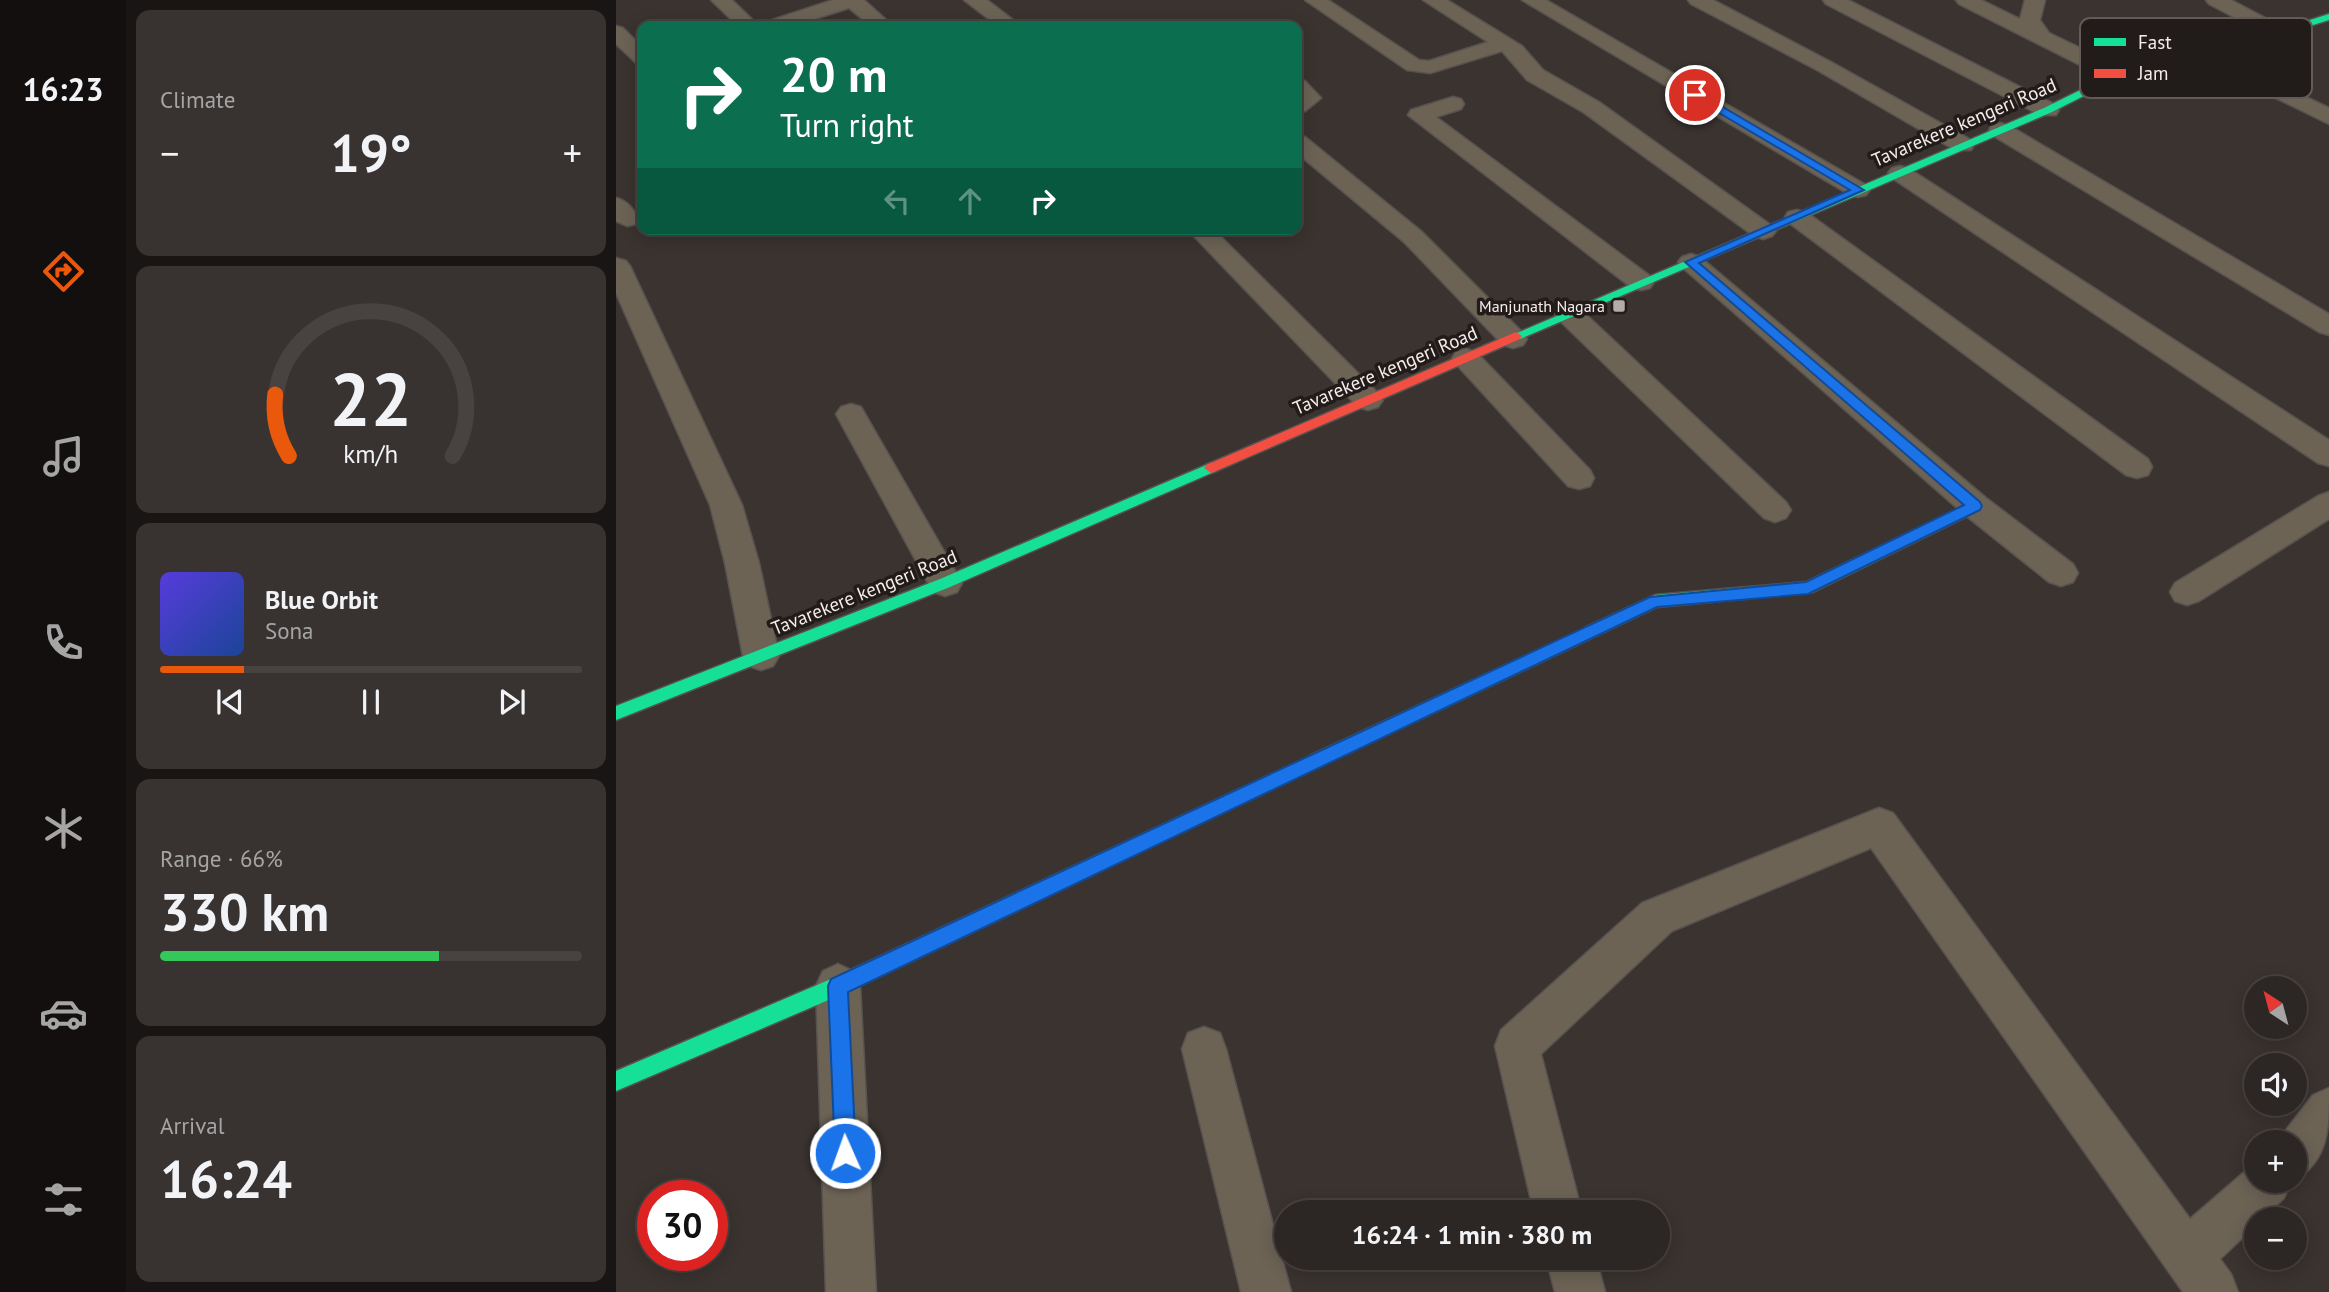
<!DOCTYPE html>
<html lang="en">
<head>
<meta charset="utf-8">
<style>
  :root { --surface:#2c2624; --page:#383231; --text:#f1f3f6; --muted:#a6a5a6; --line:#484341; --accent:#ea580c }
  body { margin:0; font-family:"PT Sans",sans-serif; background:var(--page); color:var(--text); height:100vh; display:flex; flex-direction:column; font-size:26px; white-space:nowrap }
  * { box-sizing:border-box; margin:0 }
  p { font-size:23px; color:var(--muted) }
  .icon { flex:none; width:38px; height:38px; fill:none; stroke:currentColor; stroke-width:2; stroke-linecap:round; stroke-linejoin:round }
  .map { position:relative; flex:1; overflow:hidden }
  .details { display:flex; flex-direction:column; gap:10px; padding:10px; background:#181514; width:490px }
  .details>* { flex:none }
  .banner { position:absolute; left:21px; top:21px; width:665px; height:214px; border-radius:14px; box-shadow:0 4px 18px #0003,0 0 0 2px var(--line); background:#0b6e4f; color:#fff; overflow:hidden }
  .needle { width:46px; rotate:324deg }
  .controls { position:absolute; left:1628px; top:976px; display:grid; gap:14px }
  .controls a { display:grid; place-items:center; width:63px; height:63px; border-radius:50%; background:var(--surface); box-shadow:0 4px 18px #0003,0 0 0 2px var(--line); font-size:35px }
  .speed { position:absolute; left:21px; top:1180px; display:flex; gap:14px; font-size:35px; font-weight:700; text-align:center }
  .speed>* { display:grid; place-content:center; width:91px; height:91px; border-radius:50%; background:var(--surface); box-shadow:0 4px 18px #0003,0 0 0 2px var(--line); line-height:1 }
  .speed .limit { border:10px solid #d22; background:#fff; color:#111 }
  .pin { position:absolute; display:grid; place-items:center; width:60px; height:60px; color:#fff; margin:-30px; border:4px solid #fff; border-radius:50%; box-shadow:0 2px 7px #0007 }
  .me { position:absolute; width:77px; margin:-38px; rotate:358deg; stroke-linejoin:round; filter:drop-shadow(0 0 5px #0008) }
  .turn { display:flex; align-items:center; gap:24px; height:147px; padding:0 28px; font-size:32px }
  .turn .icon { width:91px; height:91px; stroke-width:2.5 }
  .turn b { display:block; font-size:49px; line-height:60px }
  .lanes { display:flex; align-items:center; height:66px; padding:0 28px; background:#0003; justify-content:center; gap:35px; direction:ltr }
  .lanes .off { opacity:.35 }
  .big { font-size:52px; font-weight:700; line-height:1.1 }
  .details .tile { flex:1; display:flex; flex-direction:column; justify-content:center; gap:10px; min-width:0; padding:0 24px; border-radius:14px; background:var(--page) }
  .details .dial { align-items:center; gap:0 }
  .dial svg { height:182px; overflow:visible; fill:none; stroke:var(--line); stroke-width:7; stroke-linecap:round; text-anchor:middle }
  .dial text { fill:var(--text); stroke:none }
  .song { display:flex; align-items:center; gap:21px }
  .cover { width:84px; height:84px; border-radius:10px; background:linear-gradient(135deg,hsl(250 70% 55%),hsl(220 70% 35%)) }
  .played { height:7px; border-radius:4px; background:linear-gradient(90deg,var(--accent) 20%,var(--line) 20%) }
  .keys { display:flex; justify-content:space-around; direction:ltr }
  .heat { display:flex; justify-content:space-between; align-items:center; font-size:38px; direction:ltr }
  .charge { height:10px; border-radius:5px; background:linear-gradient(90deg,#34c759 66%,var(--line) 0) }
  .trip { position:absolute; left:658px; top:1200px; width:396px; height:70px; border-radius:35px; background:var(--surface); box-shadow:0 4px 18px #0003,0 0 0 2px var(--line); font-weight:700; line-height:70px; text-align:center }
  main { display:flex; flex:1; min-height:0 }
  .tab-bar { display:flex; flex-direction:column; width:126px; justify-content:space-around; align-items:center; background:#120f0e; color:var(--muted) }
  .tab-bar .icon { width:49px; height:49px }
  .tab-bar .on { color:var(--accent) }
  .tab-bar b { font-size:32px; color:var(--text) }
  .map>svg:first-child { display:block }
</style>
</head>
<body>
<main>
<nav class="tab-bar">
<b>16:23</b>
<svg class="icon on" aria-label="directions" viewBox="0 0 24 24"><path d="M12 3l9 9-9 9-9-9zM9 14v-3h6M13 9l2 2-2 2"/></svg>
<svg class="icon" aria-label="music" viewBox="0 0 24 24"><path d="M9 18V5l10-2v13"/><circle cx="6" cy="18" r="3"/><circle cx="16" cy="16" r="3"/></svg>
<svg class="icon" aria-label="phone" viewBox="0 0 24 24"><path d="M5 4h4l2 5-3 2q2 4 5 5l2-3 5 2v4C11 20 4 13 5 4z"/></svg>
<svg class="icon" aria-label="climate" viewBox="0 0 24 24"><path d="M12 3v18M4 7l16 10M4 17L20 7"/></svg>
<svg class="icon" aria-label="car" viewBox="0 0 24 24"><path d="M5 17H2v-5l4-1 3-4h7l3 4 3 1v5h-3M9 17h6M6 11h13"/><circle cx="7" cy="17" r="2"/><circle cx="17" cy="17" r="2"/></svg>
<svg class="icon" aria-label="filters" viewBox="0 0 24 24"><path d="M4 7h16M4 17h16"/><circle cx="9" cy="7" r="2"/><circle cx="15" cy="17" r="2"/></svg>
</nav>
<section class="details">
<div class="tile"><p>Climate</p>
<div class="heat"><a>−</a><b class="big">19°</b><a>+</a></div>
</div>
<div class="tile dial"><svg viewBox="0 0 100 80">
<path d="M14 69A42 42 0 1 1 86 69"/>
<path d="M14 69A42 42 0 0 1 8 42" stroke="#ea580c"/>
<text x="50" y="56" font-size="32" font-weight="700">22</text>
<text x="50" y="72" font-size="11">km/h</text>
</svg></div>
<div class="tile">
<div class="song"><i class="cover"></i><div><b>Blue Orbit</b><p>Sona</p></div></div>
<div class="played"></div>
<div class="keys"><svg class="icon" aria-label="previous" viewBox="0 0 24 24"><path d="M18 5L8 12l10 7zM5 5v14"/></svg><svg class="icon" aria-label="pause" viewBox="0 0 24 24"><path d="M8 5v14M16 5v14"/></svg><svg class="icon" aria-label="next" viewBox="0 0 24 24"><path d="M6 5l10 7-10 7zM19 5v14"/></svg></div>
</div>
<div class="tile"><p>Range · 66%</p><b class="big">330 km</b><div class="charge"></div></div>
<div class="tile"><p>Arrival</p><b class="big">16:24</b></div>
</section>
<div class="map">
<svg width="1713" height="1292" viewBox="0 0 1713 1292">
  <rect width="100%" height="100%" fill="#3a3330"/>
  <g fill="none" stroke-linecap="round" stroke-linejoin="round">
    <defs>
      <path id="street" d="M95 0H116L143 26H122Z
        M217 0H248L277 26H255L233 8 176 26H147L150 22Z
        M348 0H371L405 26H382Z
        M689 0H712L803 60 813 61 872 42 807 0H831L906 46 927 70 983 102 1156 226 1160 231 1156 236 1147 239 1138 236 967 112 911 80 886 51 814 73 791 70Z
        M906 0H930L1250 185 1254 190 1250 195 1242 197 1234 195Z
        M1072 0H1097L1215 62 1355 140 1358 145 1355 150H1339L1201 70 1075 4Z
        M1207 0H1232L1440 105 1443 110 1440 115H1424L1210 4Z
        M1340 0H1365L1404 19 1409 0H1429L1424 20 1433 33 1510 70 1513 75 1510 80H1494L1343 4Z
        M1590 0H1615L1670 29 1673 33 1670 37H1656L1593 4Z
        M0 26 7 28 26 47V64L19 62 0 44Z
        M1590 50 1713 108V124L1583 60 1580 56 1583 52Z
        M681 80 689 81 705 98 689 111 681 113Z
        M837 97 845 99 848 104 845 109 820 117 1034 276 1038 282 1034 288 1025 290 1016 288 792 115 795 110Z
        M1384 123 1392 125 1713 314V335L1703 332 1376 135 1373 130 1376 125Z
        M681 135 689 137 806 232 907 333 911 339 907 345 897 348 887 345 788 242 681 153Z
        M1284 166 1292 168 1713 440V466L1702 463 1276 178 1272 173 1276 168Z
        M0 198C12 201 17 209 23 219L20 224 11 226 0 221Z
        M1181 210 1190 212 1532 459 1536 467 1532 475 1521 478 1510 475 1172 222 1169 217 1172 212Z
        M571 229H597L762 393 767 400 762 407 752 410 742 407Z
        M1075 254 1084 257 1370 498 1457 564 1462 573 1457 582 1445 586 1433 582 1348 514 1066 267 1062 262 1066 257Z
        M0 258 10 261 14 266 126 505 143 563 163 656 157 666 145 670 133 666 127 656 109 563 94 505 0 293Z
        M953 306 963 308 1170 502 1175 510 1170 518 1159 522 1148 518 943 320 939 314 943 308Z
        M850 349 860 352 974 470 978 478 974 486 963 489 952 486 840 364 836 358 840 352Z
        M235 404 245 407 341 574 346 583 341 592 329 596 317 592 220 414 225 407Z
        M1713 492V519L1583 601 1571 605 1559 601 1554 592 1559 583 1702 496Z
        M1263 808 1277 813 1574 1219 1640 1162V1181H1675L1668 1198 1645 1220H1640V1225L1604 1259 1615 1274 1622 1292H1567L1255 848 1056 931 925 1054 966 1213H918L879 1046 885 1030 1026 903Z
        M222 964 237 971 244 986 260 1292H210L200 986 207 971Z
        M588 1027 604 1033 610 1049 675 1292H625L566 1049 572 1033Z
        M1713 1088C1713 1128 1713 1161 1678 1180V1143H1660L1697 1095Z
        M930 1258H980L989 1292H939Z"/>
      <path id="fast" d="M1713 14V20L1593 58 1505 77 1436 112 904 339H896L894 336 1428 108 1499 73 1588 54Z
        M595 463 600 465 602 468 600 471 334 587 0 720V706L324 579Z
        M1359 501 1364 502 1366 506 1364 510 1197 592 1041 607 982 635H970L968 631 970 627 1039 595 1190 582Z
        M701 753 707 755 709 760 707 765 229 993 0 1091V1071L215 979Z"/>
      <path id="jam" d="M900 332 906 336 904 339 600 471 595 473 588 468 590 465Z
        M976 625 982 627 984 631 982 635 707 765 701 767 695 765 693 760 695 755Z"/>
    </defs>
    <use href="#street" stroke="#57524f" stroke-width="3"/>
    <use href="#fast" stroke="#57524f" stroke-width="3"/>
    <use href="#jam" stroke="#57524f" stroke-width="3"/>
    <use href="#street" fill="#6c6355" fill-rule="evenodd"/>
    <use href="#fast" fill="#16e098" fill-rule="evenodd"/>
    <use href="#jam" fill="#f24e42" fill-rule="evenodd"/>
  </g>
  <path fill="#1a73e8" stroke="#114b97" stroke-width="2" d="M1076 93H1083L1248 190 1083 263 1364 502 1366 506 1364 510 1192 594 1041 607 232 992 240 1153 237 1160 229 1164 222 1160 219 1153 212 986 215 979 1034 597 1190 582 1348 505 1069 262 1234 190 1076 97Z"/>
  <rect fill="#b4aca9" stroke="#211b19" stroke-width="2.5" x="996" y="299" width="14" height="14" rx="3.5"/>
  <g text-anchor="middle" stroke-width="7" stroke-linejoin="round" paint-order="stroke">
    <g font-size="16" fill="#f6edea" stroke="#211b19" text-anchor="end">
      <text x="989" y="312">Manjunath Nagara</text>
    </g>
    <g font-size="19" fill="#f6edea" stroke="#211b19">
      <text transform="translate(1348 122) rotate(-23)" y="7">Tavarekere kengeri Road</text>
      <text transform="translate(769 370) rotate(-23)" y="7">Tavarekere kengeri Road</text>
      <text transform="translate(248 592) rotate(-22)" y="7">Tavarekere kengeri Road</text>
    </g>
  </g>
  <rect x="1464" y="18" width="232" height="80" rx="10" fill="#211b19" stroke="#615a58" stroke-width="2"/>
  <rect x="1478" y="38" width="32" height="8" fill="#16e098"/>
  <rect x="1478" y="69" width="32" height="9" fill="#f24e42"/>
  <g font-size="19" fill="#f6edea">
    <text x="1522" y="49">Fast</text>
    <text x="1522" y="80">Jam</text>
  </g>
</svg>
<div class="controls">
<a><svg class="needle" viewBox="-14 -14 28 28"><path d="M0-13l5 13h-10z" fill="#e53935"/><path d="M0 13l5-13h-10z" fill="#a6a5a6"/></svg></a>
<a><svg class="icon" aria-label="sound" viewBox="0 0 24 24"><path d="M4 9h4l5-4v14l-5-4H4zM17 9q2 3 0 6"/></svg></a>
<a>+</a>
<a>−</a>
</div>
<div class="speed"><div class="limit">30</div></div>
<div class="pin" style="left:1079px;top:95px;background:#d93025"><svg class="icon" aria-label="arrive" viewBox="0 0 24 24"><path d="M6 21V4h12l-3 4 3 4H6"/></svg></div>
<svg class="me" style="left:229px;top:1153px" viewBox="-20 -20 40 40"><circle r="17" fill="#1a73e8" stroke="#fff" stroke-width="3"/><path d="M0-11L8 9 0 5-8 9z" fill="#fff"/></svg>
<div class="trip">16:24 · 1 min · 380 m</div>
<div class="banner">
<div class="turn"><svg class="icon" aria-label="right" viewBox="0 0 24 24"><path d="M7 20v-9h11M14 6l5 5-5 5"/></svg><div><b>20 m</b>Turn right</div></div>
<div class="lanes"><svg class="icon off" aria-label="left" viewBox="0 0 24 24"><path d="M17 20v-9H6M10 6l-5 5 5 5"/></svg><svg class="icon off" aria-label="ahead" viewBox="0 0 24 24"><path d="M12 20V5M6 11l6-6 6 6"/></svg><svg class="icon" aria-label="right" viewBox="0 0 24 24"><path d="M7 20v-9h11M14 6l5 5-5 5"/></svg></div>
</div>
</div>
</main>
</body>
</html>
